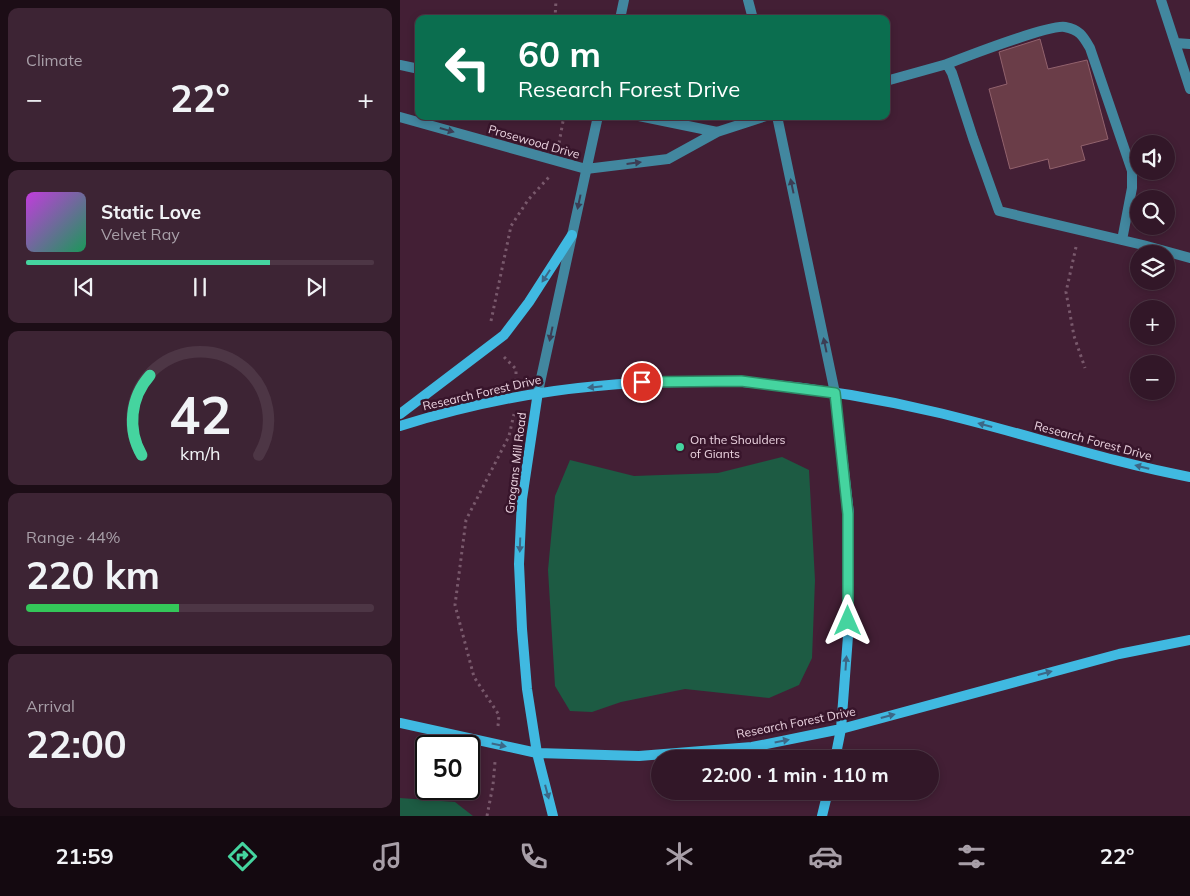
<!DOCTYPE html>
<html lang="en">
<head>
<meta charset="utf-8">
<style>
  :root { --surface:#321728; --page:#3d2434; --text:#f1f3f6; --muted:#a89fa8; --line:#4d3645; --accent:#45d49f }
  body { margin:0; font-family:Mulish,sans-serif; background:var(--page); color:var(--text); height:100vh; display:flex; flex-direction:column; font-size:19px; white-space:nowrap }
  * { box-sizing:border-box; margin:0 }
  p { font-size:16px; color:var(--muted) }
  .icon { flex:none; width:28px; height:28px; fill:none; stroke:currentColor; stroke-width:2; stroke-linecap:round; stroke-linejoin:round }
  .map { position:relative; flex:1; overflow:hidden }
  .details { display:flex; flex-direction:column; gap:8px; padding:8px; background:#1c0d16; width:400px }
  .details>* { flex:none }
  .top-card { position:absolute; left:15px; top:15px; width:475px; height:105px; border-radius:10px; box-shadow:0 2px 8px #0003,0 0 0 1px var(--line); background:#0b6e4f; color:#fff; overflow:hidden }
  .controls { position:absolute; left:730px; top:135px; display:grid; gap:10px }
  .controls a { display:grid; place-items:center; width:45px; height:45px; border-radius:50%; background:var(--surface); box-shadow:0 2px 8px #0003,0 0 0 1px var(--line); font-size:25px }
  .speed { position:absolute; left:15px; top:735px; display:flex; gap:10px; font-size:25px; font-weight:700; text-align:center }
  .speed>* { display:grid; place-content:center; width:65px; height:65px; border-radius:50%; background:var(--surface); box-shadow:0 2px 8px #0003,0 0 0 1px var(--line); line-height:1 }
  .speed .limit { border:2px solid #111; border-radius:8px; background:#fff; color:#111 }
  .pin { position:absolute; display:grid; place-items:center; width:42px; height:42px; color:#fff; margin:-21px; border:2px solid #fff; border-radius:50%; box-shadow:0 1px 5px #0007 }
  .me { position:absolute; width:55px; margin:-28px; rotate:0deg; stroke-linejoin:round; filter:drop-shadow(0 0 4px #0008) }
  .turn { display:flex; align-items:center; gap:18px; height:105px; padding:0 20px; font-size:22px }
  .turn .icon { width:65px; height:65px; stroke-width:2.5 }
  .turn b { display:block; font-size:35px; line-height:42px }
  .big { font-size:38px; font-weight:700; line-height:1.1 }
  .details .card { flex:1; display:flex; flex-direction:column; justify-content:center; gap:8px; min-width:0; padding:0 18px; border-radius:10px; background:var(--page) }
  .details .dial { align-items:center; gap:0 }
  .dial svg { height:130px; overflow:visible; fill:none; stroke:var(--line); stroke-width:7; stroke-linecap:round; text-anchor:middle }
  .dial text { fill:var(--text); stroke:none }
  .song { display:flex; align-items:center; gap:15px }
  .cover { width:60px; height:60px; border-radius:8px; background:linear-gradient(135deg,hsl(290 70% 55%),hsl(150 70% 35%)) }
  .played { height:5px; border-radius:2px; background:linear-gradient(90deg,var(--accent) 70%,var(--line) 70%) }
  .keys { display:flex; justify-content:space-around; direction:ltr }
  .heat { display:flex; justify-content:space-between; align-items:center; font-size:28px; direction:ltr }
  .charge { height:8px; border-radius:4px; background:linear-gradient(90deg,#34c759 44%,var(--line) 0) }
  .trip { position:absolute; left:251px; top:750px; width:288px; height:50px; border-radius:25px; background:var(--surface); box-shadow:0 2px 8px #0003,0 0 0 1px var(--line); font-weight:700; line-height:50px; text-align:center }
  .tab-bar { display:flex; height:80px; justify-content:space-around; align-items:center; background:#140910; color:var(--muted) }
  .tab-bar .icon { width:35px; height:35px }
  .tab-bar .on { color:var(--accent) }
  .tab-bar b { font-size:22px; color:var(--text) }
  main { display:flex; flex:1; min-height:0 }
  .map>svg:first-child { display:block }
</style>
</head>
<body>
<main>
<section class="details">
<div class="card"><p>Climate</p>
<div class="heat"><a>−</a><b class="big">22°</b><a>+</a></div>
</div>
<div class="card">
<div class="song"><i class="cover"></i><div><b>Static Love</b><p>Velvet Ray</p></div></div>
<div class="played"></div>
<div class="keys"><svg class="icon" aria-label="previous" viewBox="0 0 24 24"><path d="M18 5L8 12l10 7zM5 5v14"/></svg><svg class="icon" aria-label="pause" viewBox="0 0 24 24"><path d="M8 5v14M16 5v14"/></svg><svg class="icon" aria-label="next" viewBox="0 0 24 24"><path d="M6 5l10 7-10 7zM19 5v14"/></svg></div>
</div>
<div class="card dial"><svg viewBox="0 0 100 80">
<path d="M14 69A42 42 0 1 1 86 69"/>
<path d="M14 69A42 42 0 0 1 19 20" stroke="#45d49f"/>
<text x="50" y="56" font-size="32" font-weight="700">42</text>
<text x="50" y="72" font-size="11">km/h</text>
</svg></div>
<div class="card"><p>Range · 44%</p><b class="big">220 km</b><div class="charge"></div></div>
<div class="card"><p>Arrival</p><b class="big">22:00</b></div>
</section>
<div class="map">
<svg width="790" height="816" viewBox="0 0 790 816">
  <rect width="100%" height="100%" fill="#431f35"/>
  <path fill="#1d5b43" d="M382 457 409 470 415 580 412 658 399 685 369 698 285 689 221 702 192 712 170 711 155 686 148 570 155 496 170 460 234 476 318 473Z
    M0 798 55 802 73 816H0Z"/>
  <path fill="#6a3d48" stroke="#92626d" d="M640 39 648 69 687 60 708 139 681 146 685 160 650 169 648 159 610 169 589 89 607 84 599 52Z"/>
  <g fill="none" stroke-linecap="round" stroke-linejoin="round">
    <path stroke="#79596c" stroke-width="3" stroke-dasharray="2.5 4" stroke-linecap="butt" d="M155 19 156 0
      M159 143 164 116
      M676 247 666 292 674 336 685 368
      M91 321 111 226 128 200 149 177
      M104 357 116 369V381
      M98 726 99 715 74 677 55 605 66 520 109 436 114 414
      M87 816 93 785 95 762"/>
    <path stroke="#42879f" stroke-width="10" d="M761 0 790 89
      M775 43 790 44
      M547 64C565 57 651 24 665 27 680 30 683 36 690 48L732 171V188L722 240
      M486 81 547 64 552 73 573 138 599 211 743 245 790 258"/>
    <path stroke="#42879f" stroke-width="10" d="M0 65 19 69
      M239 116 317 132
      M0 117 186 169 268 159 317 132 366 116"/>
    <path stroke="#42879f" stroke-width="10" d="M348 0 353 19
      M220 19 224 0
      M377 116 435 393
      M138 392 198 116"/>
    <path stroke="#40b9e1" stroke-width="10" d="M138 392 122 499 119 564 122 629 127 689 137 753 153 816
      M0 414 104 335 129 302 172 235
      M0 426C92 397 186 382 283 382 303 382 323 380 343 382 407 387 472 397 535 412 621 432 704 461 790 477
      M0 723 137 753 239 756 352 747 441 729 719 654 790 640
      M435 759 441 729 448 636 449 514 435 393
      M422 816 428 791"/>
  </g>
  <defs><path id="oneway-solid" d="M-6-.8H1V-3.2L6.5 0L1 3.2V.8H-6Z" transform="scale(1.25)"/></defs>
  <g fill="#3c3d54">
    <use href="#oneway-solid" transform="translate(47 130) rotate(16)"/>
    <use href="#oneway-solid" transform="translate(234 163) rotate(-7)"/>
    <use href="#oneway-solid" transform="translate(392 186) rotate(-102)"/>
    <use href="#oneway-solid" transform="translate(179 202) rotate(102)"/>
    <use href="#oneway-solid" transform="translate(151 334) rotate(102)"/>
    <use href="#oneway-solid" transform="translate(425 345) rotate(-102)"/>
  </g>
  <g fill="#3c6786">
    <use href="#oneway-solid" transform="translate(146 276) rotate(123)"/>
    <use href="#oneway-solid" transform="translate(195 387) rotate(174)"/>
    <use href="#oneway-solid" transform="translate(585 425) rotate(-165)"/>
    <use href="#oneway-solid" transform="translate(742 467) rotate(-166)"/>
    <use href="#oneway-solid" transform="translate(120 545) rotate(92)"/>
    <use href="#oneway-solid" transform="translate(446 663) rotate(-86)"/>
    <use href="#oneway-solid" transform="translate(645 673) rotate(-15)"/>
    <use href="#oneway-solid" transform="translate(488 716) rotate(-15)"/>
    <use href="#oneway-solid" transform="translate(382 741) rotate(-11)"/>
    <use href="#oneway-solid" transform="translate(99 745) rotate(12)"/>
    <use href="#oneway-solid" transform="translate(147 792) rotate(75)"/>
  </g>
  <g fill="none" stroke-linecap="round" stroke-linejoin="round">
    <defs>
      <path id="route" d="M242 382 341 381 435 393 448 514V621"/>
    </defs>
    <use href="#route" stroke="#2d8a67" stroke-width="12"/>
    <use href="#route" stroke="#45d49f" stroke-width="9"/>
  </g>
  <circle fill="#45d49f" stroke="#38152b" stroke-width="2" cx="280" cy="447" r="5"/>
  <g text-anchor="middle" stroke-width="5" stroke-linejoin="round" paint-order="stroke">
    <g font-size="12" fill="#ead2df" stroke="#38152b">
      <text transform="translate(134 142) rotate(16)" y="4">Prosewood Drive</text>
      <text transform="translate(82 393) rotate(-13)" y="4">Research Forest Drive</text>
      <text transform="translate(693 441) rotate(15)" y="4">Research Forest Drive</text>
      <text transform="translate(116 463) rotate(-83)" y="4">Grogans Mill Road</text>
      <text transform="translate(396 723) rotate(-11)" y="4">Research Forest Drive</text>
    </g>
    <g font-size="12" fill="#ead2df" stroke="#38152b" text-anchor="start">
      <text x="290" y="444">On the Shoulders<tspan x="290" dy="14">of Giants</tspan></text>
    </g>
  </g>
</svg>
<div class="controls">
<a><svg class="icon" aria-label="sound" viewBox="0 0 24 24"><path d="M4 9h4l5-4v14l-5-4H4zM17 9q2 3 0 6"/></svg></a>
<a><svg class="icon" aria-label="search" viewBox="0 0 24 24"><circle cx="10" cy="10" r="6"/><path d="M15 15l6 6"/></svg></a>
<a><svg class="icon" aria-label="layers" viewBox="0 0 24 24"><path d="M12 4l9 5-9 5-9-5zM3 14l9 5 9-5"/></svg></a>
<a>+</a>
<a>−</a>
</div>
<div class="speed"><div class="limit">50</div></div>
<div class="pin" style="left:242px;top:382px;background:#d93025"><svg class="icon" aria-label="arrive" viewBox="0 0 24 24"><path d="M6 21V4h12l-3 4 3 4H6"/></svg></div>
<svg class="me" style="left:448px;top:621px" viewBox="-20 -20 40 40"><path d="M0-17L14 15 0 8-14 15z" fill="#45d49f" stroke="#fff" stroke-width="4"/></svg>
<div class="trip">22:00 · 1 min · 110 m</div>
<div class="top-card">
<div class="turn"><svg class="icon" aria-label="left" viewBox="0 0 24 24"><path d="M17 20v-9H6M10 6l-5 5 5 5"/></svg><div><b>60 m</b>Research Forest Drive</div></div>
</div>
</div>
</main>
<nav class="tab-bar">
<b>21:59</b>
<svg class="icon on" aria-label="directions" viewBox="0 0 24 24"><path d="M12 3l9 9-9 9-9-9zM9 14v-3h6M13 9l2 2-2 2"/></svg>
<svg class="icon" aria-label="music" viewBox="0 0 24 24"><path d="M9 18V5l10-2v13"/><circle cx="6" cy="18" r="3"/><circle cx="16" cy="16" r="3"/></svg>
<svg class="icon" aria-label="phone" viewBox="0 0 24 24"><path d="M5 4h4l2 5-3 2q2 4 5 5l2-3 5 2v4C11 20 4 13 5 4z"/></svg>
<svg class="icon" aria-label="climate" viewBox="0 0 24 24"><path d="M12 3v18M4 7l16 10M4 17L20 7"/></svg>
<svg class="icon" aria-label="car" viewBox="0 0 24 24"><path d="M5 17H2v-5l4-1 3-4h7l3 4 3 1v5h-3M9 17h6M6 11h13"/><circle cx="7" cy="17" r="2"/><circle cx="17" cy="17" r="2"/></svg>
<svg class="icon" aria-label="filters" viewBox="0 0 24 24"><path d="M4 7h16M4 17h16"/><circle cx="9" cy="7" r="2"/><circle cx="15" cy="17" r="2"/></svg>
<b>22°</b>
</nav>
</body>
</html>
